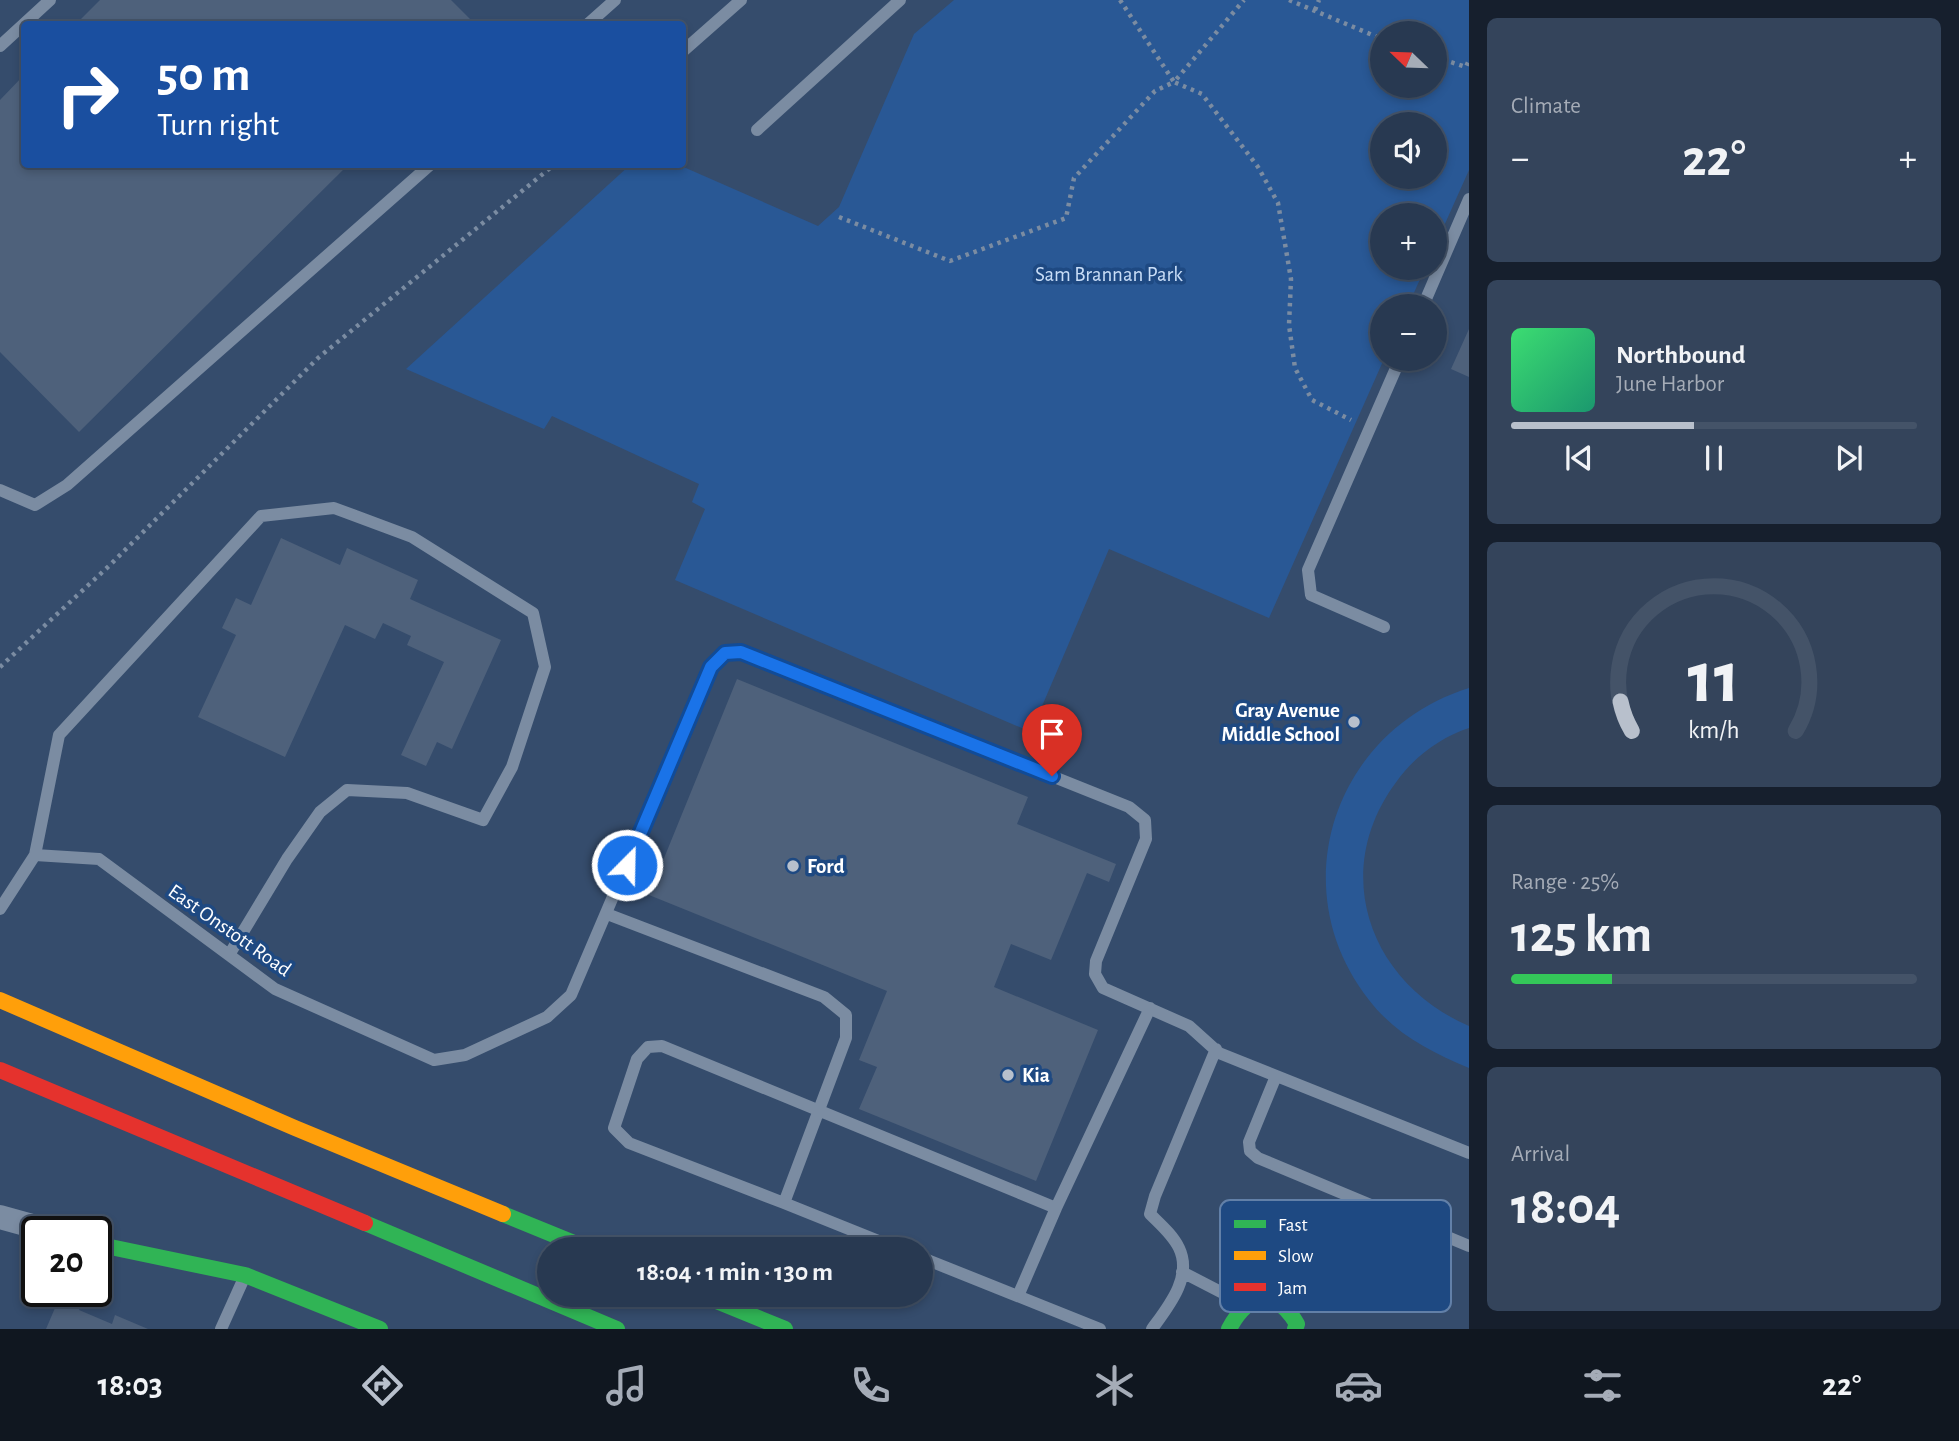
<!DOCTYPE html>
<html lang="en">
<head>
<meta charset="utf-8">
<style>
  :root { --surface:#283951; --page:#34445b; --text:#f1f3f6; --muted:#a5acb7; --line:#445368; --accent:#b8c0cc }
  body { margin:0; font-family:"Alegreya Sans",sans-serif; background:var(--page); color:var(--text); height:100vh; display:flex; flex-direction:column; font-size:26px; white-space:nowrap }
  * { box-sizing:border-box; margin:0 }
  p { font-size:23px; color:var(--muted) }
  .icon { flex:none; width:38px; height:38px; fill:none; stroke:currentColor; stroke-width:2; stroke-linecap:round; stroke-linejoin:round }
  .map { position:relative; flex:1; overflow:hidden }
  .drawer { display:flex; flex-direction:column; gap:18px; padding:18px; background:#161f2d; width:490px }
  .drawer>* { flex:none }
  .top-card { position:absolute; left:21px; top:21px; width:665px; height:147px; border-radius:7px; box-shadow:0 4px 10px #0003,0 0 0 2px var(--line); background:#1a4fa0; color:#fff; overflow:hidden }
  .needle { width:46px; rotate:293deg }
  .buttons { position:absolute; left:1370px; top:21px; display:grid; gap:14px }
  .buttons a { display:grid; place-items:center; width:77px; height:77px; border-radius:50%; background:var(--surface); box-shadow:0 4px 10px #0003,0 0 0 2px var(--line); font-size:35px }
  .speed { position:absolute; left:21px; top:1216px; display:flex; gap:14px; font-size:35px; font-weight:700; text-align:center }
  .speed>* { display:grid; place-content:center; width:91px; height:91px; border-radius:50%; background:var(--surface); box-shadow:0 4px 10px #0003,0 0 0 2px var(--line); line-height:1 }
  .speed .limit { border:4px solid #111; border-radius:10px; background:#fff; color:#111 }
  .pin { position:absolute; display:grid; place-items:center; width:60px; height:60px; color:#fff; margin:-72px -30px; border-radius:50% 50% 50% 0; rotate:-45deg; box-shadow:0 0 7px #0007 }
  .pin .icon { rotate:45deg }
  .me { position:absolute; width:77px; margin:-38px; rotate:23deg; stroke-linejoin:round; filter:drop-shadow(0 0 5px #0008) }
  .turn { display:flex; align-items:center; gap:24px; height:147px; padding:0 21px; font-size:32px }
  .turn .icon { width:91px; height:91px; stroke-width:2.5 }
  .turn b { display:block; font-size:49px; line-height:60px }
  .big { font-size:52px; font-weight:700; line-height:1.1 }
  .drawer .card { flex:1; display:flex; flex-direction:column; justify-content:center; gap:10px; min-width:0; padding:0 24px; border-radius:10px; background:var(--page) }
  .drawer .dial { align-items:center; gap:0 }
  .dial svg { height:182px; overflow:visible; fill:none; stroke:var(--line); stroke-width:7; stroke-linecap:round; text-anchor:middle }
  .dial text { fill:var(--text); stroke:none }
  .song { display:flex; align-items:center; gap:21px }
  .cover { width:84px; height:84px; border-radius:10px; background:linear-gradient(135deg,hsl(140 70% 55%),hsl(160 70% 35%)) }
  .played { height:7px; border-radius:4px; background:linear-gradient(90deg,var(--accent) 45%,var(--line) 45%) }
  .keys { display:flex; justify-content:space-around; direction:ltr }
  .heat { display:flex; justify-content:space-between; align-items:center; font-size:38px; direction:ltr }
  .charge { height:10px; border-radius:5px; background:linear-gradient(90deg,#34c759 25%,var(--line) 0) }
  .trip { position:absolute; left:537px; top:1237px; width:396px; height:70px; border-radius:35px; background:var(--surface); box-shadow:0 4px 10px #0003,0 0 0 2px var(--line); font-weight:700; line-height:70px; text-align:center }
  .dock { display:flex; height:112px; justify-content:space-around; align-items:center; background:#101720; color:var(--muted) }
  .dock .icon { width:49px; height:49px }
  .dock .current { color:var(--accent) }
  .dock b { font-size:32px; color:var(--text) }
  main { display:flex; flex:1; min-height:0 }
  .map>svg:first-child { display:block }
</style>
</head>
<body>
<main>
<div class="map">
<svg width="1469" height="1329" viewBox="0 0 1469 1329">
  <rect width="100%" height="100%" fill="#354c6c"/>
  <path fill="#295895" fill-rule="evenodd" d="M954 0H1469V170L1435 246V215H1382V268H1425L1408 306H1382V359H1384L1269 618 1109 549 1031 732 675 580 705 509 692 502 699 484 552 416 544 429 406 369 630 165H679L818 226 839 207 914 34ZM1382 33H1435V86H1382ZM1382 124H1435V177H1382Z
    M1469 688V728C1441 737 1414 757 1397 781 1329 871 1369 983 1469 1026V1068C1431 1052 1395 1034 1369 1000 1281 888 1334 730 1469 688Z"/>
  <path fill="#4e617b" d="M100 0H451L475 24H76Z
    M24 75V164H349L79 432 0 352V100Z
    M1469 329V377L1451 369Z
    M281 538 340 565 347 548 418 580 410 599 501 640 452 749 437 742 426 766 401 755 444 662 407 645 411 636 383 623 375 639 345 625 285 757 198 717 236 635 222 628 236 598 251 605Z
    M737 679 1028 797 1017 824 1116 864 1109 882 1087 873 1051 960 1011 944 994 987 1098 1030 1036 1181 859 1109 877 1067 859 1060 887 991 649 895Z
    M61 1294 82 1303 79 1310 112 1324 115 1315 148 1329H46Z"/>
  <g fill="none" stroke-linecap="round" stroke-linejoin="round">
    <path stroke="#7b8ca2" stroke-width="4.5" stroke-dasharray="3.5 5" stroke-linecap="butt" d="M1120 0 1174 82 1244 0
      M1289 0 1382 39
      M1315 10 1319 0
      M1435 57 1466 67 1469 60
      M839 217 950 261 1066 218 1074 178 1155 91 1174 82 1202 94 1258 167 1278 203 1291 279 1289 325 1295 368 1312 400 1351 420
      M0 667 110 565 318 358 555 164"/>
    <path stroke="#7b8ca2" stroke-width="12" d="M588 24 615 0
      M0 46 50 0
      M682 52 741 0
      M757 130 900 0
      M1423 306 1469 199
      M0 490 35 505 67 485 431 164
      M1384 627 1311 595 1308 570 1400 359
      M35 855 59 735 261 516 334 508 412 537 533 613 545 667 512 767 483 820 407 793 347 790 320 812 287 859 229 955
      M0 909 35 855 99 859 275 989 434 1060 465 1055 547 1017 571 995 711 667 725 653 741 652 1129 807 1145 820 1146 839 1096 961 1095 974 1103 988 1189 1026 1219 1053 1469 1153
      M607 914 824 997 846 1015V1038L784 1203 901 1250
      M1276 1076 1249 1142 1250 1151 1258 1158 1469 1246
      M784 1203 629 1143 614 1128 637 1059 648 1047 662 1046 1056 1208 1150 1008
      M920 1257 1100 1329
      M1182 1272 1244 1304
      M1018 1296 1056 1208
      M221 1329 244 1278
      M1152 1329C1168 1307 1193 1277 1179 1248 1173 1235 1160 1224 1150 1214L1155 1196 1216 1049"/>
    <path stroke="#7b8ca2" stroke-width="24" d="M0 1217 54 1232"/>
    <path stroke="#30b455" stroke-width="16" d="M503 1214 591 1250
      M365 1223 617 1329
      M96 1244 245 1275 380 1329
      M702 1295 785 1329
      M1229 1329C1248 1293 1275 1287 1297 1324L1295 1329"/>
    <path stroke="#ff9f0a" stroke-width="16" d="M0 1000 295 1128 503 1214"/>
    <path stroke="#e5322d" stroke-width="16" d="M0 1070 365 1223"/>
  </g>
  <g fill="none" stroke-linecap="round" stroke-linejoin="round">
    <defs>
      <path id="route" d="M627 865 711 667 725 653 741 652 1052 776"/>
    </defs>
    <use href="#route" stroke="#114b97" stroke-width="18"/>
    <use href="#route" stroke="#1a73e8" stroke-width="12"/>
  </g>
  <g fill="#b8c0cc" stroke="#1e4982" stroke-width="2.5">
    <circle cx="1354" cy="722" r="7"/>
    <circle cx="793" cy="866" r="7"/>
    <circle cx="1008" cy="1075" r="7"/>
  </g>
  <g text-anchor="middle" stroke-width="7" stroke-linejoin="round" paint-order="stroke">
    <g font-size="21" fill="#c8ddf7" stroke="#1e4982">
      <text x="1109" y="281">Sam Brannan Park</text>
    </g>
    <g font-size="21" font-weight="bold" fill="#fff" stroke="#1e4982" text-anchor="start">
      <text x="1340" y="717" text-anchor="end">Gray Avenue<tspan x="1340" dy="24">Middle School</tspan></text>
      <text x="807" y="873">Ford</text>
      <text x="1022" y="1082">Kia</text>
    </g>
    <g font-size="21" fill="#fff" stroke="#1e4982">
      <text transform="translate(230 930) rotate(35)" y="7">East Onstott Road</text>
    </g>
  </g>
  <rect x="1220" y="1200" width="231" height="112" rx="10" fill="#1e4982" stroke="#6280a8" stroke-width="2"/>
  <rect x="1234" y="1220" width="32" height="8" fill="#30b455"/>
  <rect x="1234" y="1251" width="32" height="9" fill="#ff9f0a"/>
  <rect x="1234" y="1283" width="32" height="8" fill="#e5322d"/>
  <g font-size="19" fill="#fff">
    <text x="1278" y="1231">Fast</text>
    <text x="1278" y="1262">Slow</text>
    <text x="1278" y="1294">Jam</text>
  </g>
</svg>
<div class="buttons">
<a><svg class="needle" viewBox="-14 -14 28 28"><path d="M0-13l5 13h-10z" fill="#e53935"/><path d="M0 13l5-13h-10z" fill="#a5acb7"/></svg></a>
<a><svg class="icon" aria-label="sound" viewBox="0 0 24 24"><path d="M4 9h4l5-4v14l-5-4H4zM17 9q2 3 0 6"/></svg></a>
<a>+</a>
<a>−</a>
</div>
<div class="speed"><div class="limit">20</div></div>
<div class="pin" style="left:1052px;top:776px;background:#d93025"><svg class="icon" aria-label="arrive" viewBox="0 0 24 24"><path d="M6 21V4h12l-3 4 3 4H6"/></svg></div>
<svg class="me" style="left:627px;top:865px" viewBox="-20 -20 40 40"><circle r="17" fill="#1a73e8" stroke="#fff" stroke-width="3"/><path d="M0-11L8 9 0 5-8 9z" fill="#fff"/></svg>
<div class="trip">18:04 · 1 min · 130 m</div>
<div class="top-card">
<div class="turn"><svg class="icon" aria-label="right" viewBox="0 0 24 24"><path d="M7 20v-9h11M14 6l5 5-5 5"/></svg><div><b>50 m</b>Turn right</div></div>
</div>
</div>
<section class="drawer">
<div class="card"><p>Climate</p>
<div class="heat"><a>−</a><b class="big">22°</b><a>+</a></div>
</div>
<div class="card">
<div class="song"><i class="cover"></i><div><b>Northbound</b><p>June Harbor</p></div></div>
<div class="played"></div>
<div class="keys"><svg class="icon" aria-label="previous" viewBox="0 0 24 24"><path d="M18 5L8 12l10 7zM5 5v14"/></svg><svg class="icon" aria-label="pause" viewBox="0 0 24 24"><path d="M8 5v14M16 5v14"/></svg><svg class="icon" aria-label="next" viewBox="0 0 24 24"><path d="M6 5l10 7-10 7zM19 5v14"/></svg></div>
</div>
<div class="card dial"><svg viewBox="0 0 100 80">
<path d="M14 69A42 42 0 1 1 86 69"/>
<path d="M14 69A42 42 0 0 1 9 56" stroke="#b8c0cc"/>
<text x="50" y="56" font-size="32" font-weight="700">11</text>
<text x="50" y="72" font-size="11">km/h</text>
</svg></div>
<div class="card"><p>Range · 25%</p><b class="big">125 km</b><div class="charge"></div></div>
<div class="card"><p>Arrival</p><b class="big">18:04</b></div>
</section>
</main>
<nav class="dock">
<b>18:03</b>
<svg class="icon current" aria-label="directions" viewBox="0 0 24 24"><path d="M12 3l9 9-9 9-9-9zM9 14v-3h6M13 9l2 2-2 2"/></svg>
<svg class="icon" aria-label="music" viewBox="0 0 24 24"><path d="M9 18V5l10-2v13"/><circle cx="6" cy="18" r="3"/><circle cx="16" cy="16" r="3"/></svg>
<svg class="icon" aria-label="phone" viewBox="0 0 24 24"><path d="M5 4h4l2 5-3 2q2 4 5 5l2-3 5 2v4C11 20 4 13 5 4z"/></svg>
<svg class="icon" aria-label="climate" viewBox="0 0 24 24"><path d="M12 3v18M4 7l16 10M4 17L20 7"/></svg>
<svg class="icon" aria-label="car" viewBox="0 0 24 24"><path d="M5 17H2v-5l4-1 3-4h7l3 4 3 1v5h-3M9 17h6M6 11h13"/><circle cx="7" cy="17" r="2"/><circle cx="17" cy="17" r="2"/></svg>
<svg class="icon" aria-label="filters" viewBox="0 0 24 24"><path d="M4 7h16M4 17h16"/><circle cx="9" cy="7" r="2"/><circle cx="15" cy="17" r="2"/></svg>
<b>22°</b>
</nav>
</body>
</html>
